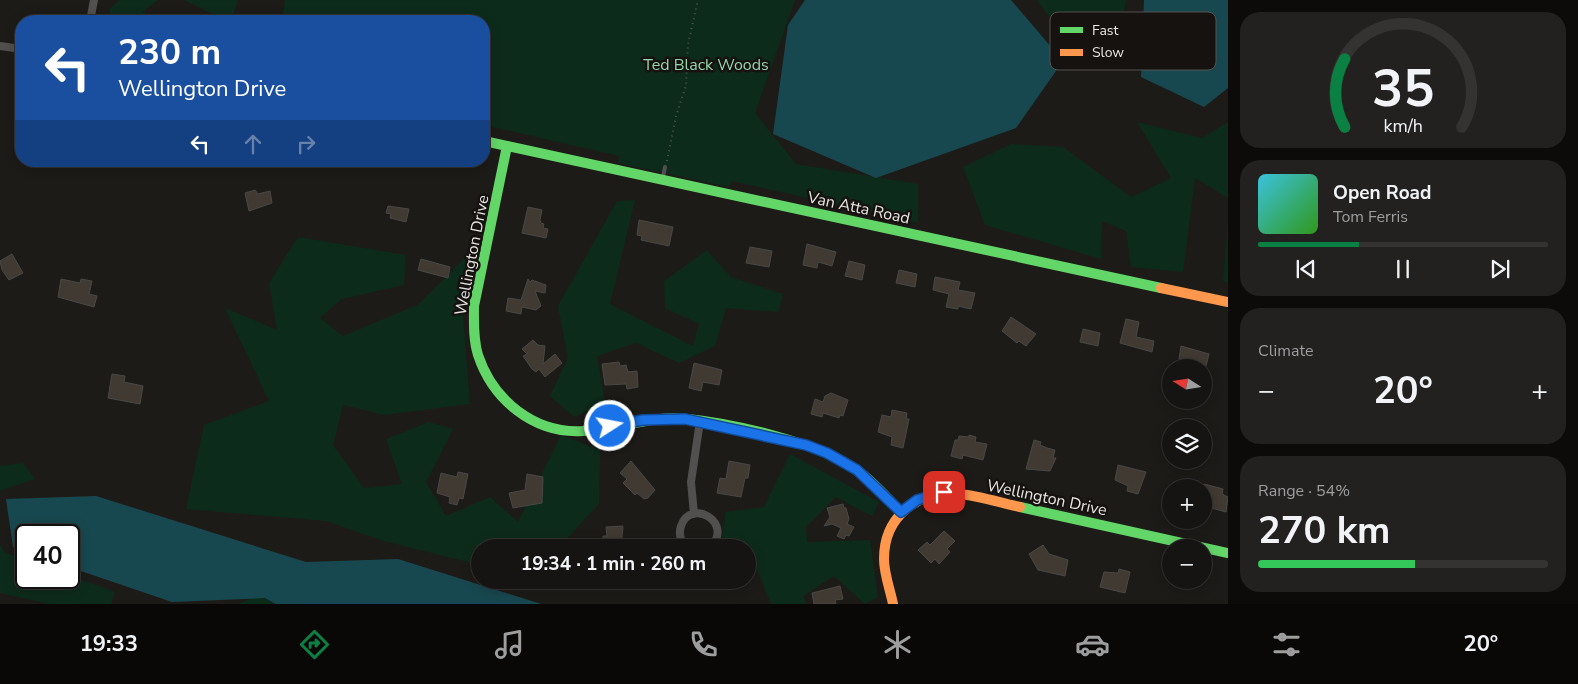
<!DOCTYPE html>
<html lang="en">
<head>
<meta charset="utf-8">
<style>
  :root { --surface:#161412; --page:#232120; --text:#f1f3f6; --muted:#9e9e9f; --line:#353332; --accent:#0b8043 }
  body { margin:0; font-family:"Nunito Sans",sans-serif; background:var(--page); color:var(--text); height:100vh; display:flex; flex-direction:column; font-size:19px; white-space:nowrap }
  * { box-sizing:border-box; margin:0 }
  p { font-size:16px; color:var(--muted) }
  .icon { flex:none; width:28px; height:28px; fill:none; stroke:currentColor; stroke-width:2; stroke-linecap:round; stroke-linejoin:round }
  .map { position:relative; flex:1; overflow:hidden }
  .sheet { display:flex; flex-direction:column; gap:12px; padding:12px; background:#0c0b0a; width:350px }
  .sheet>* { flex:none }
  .banner { position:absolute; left:15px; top:15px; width:475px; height:152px; border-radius:20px; box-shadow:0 2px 12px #0003,0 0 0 1px var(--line); background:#1a4fa0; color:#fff; overflow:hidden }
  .needle { width:32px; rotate:282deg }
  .controls { position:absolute; left:1162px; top:359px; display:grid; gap:10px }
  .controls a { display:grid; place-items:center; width:50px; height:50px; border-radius:50%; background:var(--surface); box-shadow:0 2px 12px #0003,0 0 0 1px var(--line); font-size:25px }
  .speed { position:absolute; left:15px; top:524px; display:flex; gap:10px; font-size:25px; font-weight:700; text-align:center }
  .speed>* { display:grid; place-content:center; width:65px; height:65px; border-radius:50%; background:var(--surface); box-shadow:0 2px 12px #0003,0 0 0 1px var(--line); line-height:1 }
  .speed .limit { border:2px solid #111; border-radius:8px; background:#fff; color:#111 }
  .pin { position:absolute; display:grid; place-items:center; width:42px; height:42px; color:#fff; margin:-21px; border-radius:10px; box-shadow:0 2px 8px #0006 }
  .me { position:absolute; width:55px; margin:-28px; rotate:79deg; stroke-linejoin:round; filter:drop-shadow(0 0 4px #0008) }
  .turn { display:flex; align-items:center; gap:18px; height:105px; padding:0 20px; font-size:22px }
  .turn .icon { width:65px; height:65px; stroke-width:2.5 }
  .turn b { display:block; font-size:35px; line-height:42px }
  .lanes { display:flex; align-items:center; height:48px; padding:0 20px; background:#0003; justify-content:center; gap:25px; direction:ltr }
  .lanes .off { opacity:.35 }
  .big { font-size:38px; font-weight:700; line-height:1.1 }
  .sheet .card { flex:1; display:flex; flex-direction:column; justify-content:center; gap:8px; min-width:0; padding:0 18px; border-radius:20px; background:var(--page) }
  .sheet .dial { align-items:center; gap:0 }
  .dial svg { height:130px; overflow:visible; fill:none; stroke:var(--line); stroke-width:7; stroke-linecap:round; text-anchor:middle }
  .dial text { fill:var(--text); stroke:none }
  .song { display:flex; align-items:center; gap:15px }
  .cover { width:60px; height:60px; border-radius:8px; background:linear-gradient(135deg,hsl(190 70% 55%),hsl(110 70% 35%)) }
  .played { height:5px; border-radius:2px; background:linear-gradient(90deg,var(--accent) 35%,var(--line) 35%) }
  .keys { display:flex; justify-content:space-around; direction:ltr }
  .heat { display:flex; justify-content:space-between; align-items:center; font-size:28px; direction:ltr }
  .charge { height:8px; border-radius:4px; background:linear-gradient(90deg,#34c759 54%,var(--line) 0) }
  .trip { position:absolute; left:471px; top:539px; width:285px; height:50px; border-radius:25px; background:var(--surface); box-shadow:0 2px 12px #0003,0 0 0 1px var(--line); font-weight:700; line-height:50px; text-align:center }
  .menu { display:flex; height:80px; justify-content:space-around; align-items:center; background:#090807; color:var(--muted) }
  .menu .icon { width:35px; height:35px }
  .menu .current { color:var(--accent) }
  .menu b { font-size:22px; color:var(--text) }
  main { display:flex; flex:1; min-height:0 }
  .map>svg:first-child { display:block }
</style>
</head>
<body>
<main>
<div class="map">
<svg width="1228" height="604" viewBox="0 0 1228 604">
  <rect width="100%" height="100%" fill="#1d1b18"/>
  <path fill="#0d2b1b" d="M120 0H158L142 12 163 21H112L109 9Z
    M184 0H238L231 21H227Z
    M285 0H795L755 113 796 164 918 184V223L732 181 729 187 618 163 619 156 484 125V21H282Z
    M1037 0H1126L1117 56 1072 47Z
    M1137 122 1202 138 1228 122V198L1195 178 1183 272 1131 267 1126 231 1102 221 1101 259 985 225 963 167 1011 144 1063 147 1131 197 1171 178Z
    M635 200 610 304 693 346 699 324 665 308 664 281 707 250 731 277 783 294 778 312 726 308 715 346 679 363 636 343 597 356 605 402 574 417 550 396 568 358 558 306 617 201Z
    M1228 219V283L1223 281Z
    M298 237 406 255 404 285 342 299 320 318 343 336 419 304 466 257 462 301 470 404 384 415 343 405 333 445 364 488 402 484 386 439 429 422 453 429 426 482 446 516 490 497 518 522 561 435 600 450 599 504 559 547 480 548V565L384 541 326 521 186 509 204 425 269 401 225 308 277 330 269 283Z
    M790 454 879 502 872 516 836 497 806 527 807 542 870 540 878 597 865 604 834 576 803 596 807 604H771L752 558 748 561V548L720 547 726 512 764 507Z
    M23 463 35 479 0 491V466Z
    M0 544 4 552 26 560V578H69V575L115 592 111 604H50L0 593Z
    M274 587 284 604H239Z"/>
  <path fill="#18484f" d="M805 0H1011L1063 61 1016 128 876 178 773 134 788 25Z
    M1144 0H1228V88L1204 107 1141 77Z
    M96 496 306 562 398 559 541 604H276L265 598 172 602 69 567V535H26V552L13 547 6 499Z"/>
  <path fill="#403a33" stroke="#494846" d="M255 190 258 194 270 191 272 203 249 211 245 193Z
    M388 206 409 209 406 222 390 218 391 214 386 213Z
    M528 207 542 210 540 220 541 223 544 224 543 228 548 229 546 238 522 233Z
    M639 220 673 227 669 246 641 240 642 236 637 235Z
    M807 244 836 252 832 266 818 262 817 268 803 265Z
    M750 247 772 251 769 267 746 263Z
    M12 254 23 273 9 280 2 270 0 261Z
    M421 259 450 267 448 278 418 270Z
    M849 261 865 265 862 280 845 276Z
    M899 270 917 274 915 287 896 283Z
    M935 277 960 282 958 290 975 293 971 309 958 306V309L946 307 949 294 933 290Z
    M61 279 80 283 81 279 92 281 89 294 97 296 94 307 58 297Z
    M528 279 530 282 532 280 546 285 545 293 535 291 541 306 536 310 522 307 521 314 506 311 508 298 521 300Z
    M1011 317 1036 334 1026 346 1019 341 1017 343 1002 331Z
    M1126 319 1139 322 1136 337 1154 341 1152 352 1120 343Z
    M1083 329 1100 333 1098 346 1080 342Z
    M533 340 538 345 545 346 543 364 555 354 562 363 545 377 539 369 536 372 532 369 523 356 527 354 522 349Z
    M1181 346 1209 354 1206 366 1194 363 1193 368H1182L1183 360 1179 359Z
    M619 362 620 366 626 365 628 372 637 371 638 387 627 389 626 384 605 385 602 364Z
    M694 363 722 370 719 385 703 382 701 391 689 388Z
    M112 374 125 376 124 382 143 386 140 404 108 398Z
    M831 393 848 400 843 416 840 415 839 418 823 413 822 417 811 414 815 399 823 402 825 396Z
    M892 410 907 413 906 419H909L903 448 891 445 892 437 878 432 882 415 891 417Z
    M969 435 976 437 975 442 987 444 983 460 963 455 962 459 951 456 955 440H958L959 436 969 437Z
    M1034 440 1041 442 1040 445 1047 448 1055 450 1053 458H1056L1050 471 1026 469Z
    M631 461 655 490 648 498 644 499 637 493 635 495 623 483 627 479 620 473Z
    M729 461 750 465 748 478H745L741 497 717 493 720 478 726 479Z
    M1118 465 1146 472 1138 494 1127 491 1128 486 1115 480Z
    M458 472 468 474 463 499 459 498 457 505 449 503 450 497 437 493 441 473 457 477Z
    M527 474 543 477 542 503 513 508 509 493 525 490Z
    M1204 484 1223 489 1222 494 1228 497 1226 512 1204 506Z
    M843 504 844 508H846L849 519 847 524 854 527 849 536 846 535 844 539 837 536 841 528 832 524 824 526 830 517 827 508Z
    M623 526 621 548H603V536H607L606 527Z
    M944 531 955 541 947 549 950 552 939 564 935 559 931 563 918 550 927 542 930 545Z
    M1043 545 1049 554 1068 560 1065 576 1038 570 1029 554Z
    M1119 569 1130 572 1125 593 1100 587 1104 572 1118 573Z
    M840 586 843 599 835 600 836 604H814L812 593Z"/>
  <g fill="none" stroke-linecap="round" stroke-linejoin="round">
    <path stroke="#53514f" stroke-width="2" stroke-dasharray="1 4" stroke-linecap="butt" d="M667 161 676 116 686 86 688 44 698 0"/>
    <path stroke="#51504e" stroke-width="4" d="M663 177 665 167"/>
    <path stroke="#51504e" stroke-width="8" d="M90 21 94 0
      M0 46 21 49
      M694 514 691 482 700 421
      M687 548C681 542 678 535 681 526 691 497 735 523 710 548"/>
    <path stroke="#63d668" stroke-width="10" d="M484 141 1161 288
      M507 146 474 306C474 322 473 339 478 355 493 400 534 434 583 431 619 429 651 415 688 419 735 424 820 443 857 470 874 482 887 498 901 512
      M1020 507 1228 553"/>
    <path stroke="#ff974d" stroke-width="10" d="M1161 288 1228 302
      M893 604C890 589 884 574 884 559 884 516 918 490 960 494 980 496 1001 503 1020 507"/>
  </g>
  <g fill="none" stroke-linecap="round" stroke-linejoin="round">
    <defs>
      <path id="route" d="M610 426 643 420 685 419 806 445 827 453 857 470 901 512 917 500 944 492"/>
    </defs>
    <use href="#route" stroke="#114b97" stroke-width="12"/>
    <use href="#route" stroke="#1a73e8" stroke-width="9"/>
  </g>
  <g text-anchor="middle" stroke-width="5" stroke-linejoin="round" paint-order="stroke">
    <g font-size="16" fill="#94d6b0" stroke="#15120f">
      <text x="706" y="70">Ted Black Woods</text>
    </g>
    <g font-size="16" fill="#e7e5e2" stroke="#15120f">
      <text transform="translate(859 207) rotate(12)" y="6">Van Atta Road</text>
      <text transform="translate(471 255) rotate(-79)" y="6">Wellington Drive</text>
      <text transform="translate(1047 497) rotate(12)" y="6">Wellington Drive</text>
    </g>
  </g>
  <rect x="1050" y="12" width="166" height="58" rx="8" fill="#15120f" stroke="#54514e" stroke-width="1"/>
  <rect x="1060" y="27" width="23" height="6" fill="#63d668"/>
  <rect x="1060" y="49" width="23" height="7" fill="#ff974d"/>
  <g font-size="14" fill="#e7e5e2">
    <text x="1092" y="35">Fast</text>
    <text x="1092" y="57">Slow</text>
  </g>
</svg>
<div class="controls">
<a><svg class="needle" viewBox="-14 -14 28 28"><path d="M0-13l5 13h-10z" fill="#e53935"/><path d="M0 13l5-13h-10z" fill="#9e9e9f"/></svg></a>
<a><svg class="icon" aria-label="layers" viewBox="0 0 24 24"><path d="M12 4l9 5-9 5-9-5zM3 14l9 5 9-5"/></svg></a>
<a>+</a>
<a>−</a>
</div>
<div class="speed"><div class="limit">40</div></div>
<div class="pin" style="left:944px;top:492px;background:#d93025"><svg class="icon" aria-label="arrive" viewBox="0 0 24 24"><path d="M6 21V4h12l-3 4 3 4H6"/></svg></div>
<svg class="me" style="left:610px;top:426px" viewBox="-20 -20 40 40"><circle r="17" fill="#1a73e8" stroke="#fff" stroke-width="3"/><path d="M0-11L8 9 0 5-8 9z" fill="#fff"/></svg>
<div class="trip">19:34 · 1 min · 260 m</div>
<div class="banner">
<div class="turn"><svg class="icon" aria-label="left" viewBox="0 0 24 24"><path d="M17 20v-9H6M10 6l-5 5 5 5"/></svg><div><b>230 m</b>Wellington Drive</div></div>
<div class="lanes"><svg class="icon" aria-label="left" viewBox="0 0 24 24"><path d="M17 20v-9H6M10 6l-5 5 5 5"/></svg><svg class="icon off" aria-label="ahead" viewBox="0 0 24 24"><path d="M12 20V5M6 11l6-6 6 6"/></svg><svg class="icon off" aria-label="right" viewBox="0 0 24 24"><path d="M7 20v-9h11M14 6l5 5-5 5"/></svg></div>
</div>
</div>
<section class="sheet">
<div class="card dial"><svg viewBox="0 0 100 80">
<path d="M14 69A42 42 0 1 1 86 69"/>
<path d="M14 69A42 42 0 0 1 14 27" stroke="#0b8043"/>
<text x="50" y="56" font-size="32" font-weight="700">35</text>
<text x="50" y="72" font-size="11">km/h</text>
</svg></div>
<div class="card">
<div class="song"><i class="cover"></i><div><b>Open Road</b><p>Tom Ferris</p></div></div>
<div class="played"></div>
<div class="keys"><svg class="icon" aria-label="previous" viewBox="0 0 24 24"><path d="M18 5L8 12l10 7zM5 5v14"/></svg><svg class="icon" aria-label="pause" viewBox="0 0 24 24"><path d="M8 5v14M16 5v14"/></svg><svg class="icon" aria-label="next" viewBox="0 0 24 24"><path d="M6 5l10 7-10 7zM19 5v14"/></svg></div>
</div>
<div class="card"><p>Climate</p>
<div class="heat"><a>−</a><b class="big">20°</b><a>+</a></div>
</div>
<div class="card"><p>Range · 54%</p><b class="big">270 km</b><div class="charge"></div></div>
</section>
</main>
<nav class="menu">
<b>19:33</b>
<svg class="icon current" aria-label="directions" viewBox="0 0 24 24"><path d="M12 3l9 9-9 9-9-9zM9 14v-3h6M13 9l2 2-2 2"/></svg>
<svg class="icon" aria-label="music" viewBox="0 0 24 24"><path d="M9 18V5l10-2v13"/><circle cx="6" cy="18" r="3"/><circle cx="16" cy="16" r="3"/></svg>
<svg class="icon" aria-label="phone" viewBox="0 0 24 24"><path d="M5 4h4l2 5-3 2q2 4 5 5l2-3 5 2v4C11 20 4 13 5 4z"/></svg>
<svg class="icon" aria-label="climate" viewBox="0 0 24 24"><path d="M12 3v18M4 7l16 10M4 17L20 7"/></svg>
<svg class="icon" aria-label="car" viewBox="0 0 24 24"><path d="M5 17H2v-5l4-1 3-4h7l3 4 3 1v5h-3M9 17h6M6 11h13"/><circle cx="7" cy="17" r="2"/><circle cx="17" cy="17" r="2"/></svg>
<svg class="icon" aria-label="filters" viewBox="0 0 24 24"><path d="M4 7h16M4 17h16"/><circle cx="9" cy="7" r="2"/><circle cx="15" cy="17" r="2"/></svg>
<b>20°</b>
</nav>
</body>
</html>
